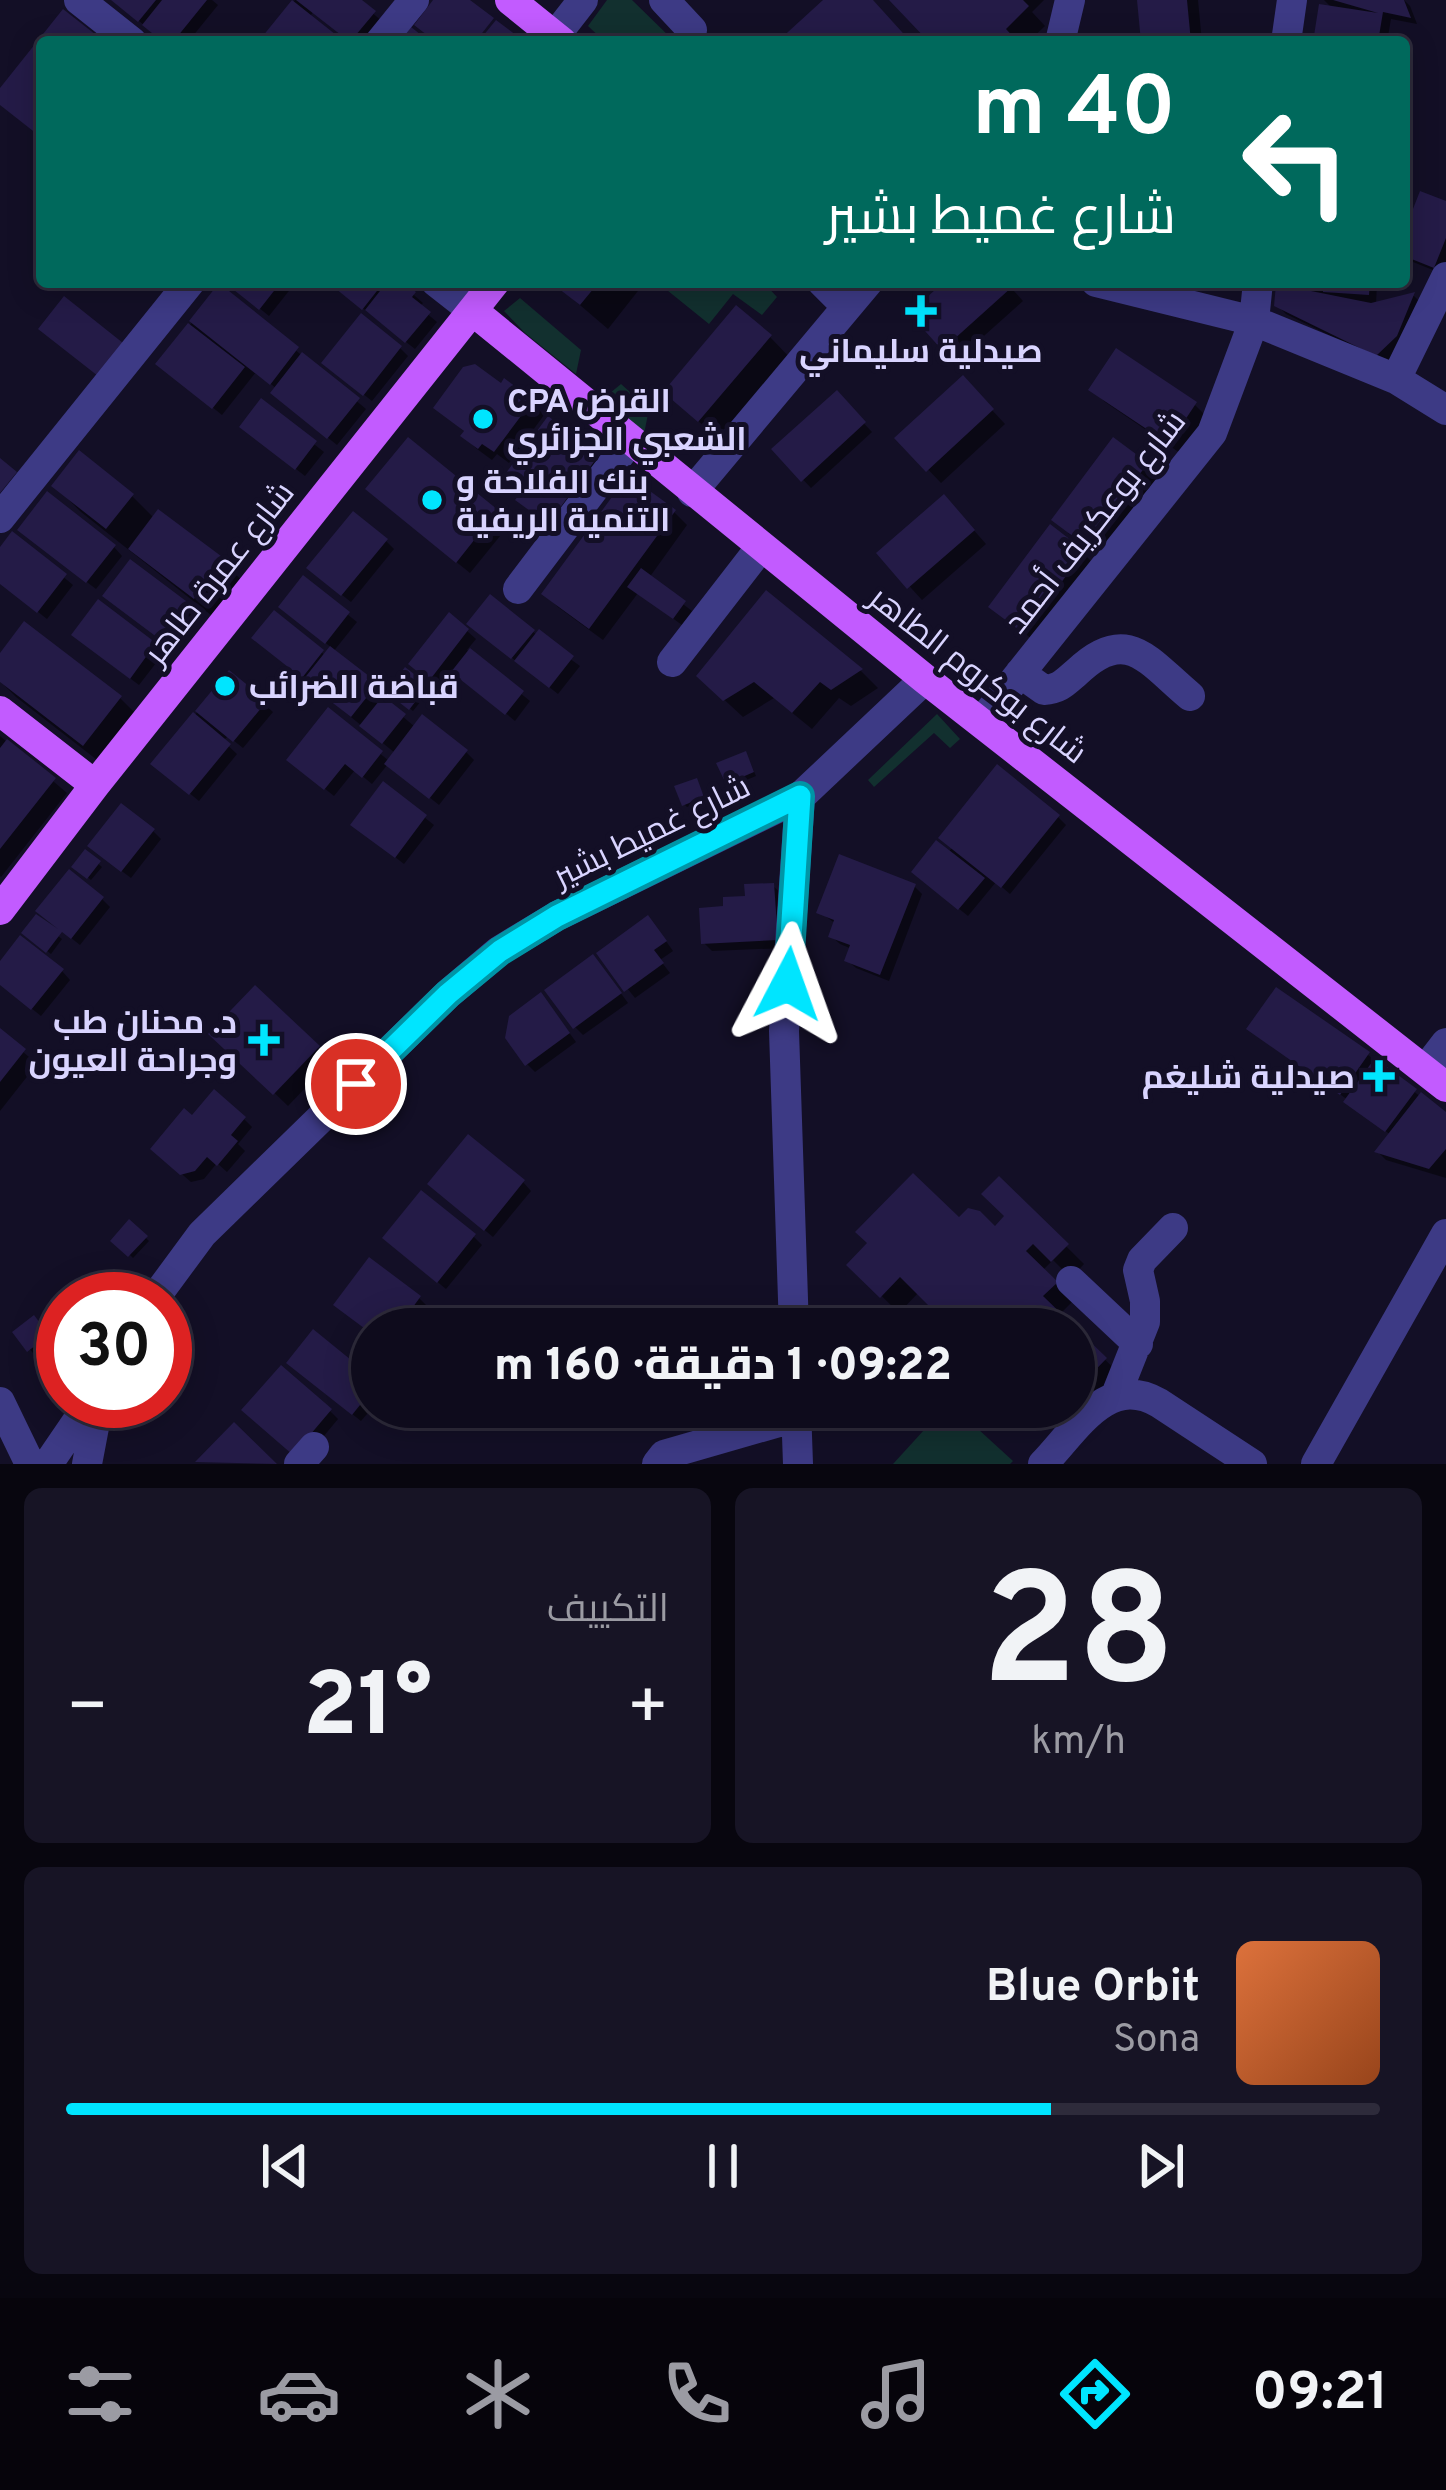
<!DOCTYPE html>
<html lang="ar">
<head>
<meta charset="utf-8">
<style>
  :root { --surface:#0e0b1c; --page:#171425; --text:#f1f3f6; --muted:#9b9ba3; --line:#2e2b3b; --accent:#00e5ff }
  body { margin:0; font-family:Overpass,Cairo,sans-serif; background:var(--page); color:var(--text); direction:rtl; height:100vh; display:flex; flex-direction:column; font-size:45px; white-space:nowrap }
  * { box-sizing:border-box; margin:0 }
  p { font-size:39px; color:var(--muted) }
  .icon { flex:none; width:66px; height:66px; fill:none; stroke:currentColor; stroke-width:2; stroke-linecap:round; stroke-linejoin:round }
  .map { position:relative; height:1464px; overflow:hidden; direction:ltr }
  .side { display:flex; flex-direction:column; gap:24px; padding:24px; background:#08060f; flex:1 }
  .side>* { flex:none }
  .top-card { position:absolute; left:36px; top:36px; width:1374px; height:252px; border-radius:12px; box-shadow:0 6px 30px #0003,0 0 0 3px var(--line); direction:rtl; background:#00695c; color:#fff; overflow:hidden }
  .speed { position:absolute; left:36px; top:1272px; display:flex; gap:24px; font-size:60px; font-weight:700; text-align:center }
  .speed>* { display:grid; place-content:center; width:156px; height:156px; border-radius:50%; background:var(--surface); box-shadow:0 6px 30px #0003,0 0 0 3px var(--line); line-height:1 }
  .speed .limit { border:18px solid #d22; background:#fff; color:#111 }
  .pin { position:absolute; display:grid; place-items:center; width:102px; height:102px; color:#fff; margin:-51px; border:6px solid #fff; border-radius:50%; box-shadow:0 3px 12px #0007 }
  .me { position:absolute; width:132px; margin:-66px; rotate:4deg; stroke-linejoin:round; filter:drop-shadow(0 0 9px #0008) }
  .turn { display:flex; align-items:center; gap:42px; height:252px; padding:0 36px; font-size:54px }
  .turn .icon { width:156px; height:156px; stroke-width:2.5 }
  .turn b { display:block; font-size:84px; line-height:102px }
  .big { font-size:90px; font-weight:800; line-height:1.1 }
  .side .tile { flex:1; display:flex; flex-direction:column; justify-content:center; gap:18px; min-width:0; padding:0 42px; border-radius:18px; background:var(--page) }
  .side .dial { align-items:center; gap:0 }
  .dial b { font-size:156px; line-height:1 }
  .song { display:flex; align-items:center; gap:36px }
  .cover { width:144px; height:144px; border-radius:18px; background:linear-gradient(135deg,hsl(20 70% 55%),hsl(20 70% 35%)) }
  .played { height:12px; border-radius:6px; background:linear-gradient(90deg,var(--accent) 75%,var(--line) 75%) }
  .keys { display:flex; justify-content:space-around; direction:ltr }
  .heat { display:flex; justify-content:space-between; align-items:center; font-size:66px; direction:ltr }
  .side .tiles { flex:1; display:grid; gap:24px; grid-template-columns:1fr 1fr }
  .tile:last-child { grid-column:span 2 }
  .trip { position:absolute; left:351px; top:1308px; width:744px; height:120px; border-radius:60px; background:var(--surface); box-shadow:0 6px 30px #0003,0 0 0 3px var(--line); font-weight:800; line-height:120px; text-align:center; direction:rtl }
  .menu { display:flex; height:192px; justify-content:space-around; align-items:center; background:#06040b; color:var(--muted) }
  .menu .icon { width:84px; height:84px }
  .menu .selected { color:var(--accent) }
  .menu b { font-size:54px; color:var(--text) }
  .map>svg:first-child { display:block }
</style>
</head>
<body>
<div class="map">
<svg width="1446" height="1464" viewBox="0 0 1446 1464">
  <rect width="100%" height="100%" fill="#130f26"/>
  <path fill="#12302f" d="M607 0H632L675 42H605L588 26Z
    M657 282H763L777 297 762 315 733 294 709 324Z
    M520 298 581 350 576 374 525 333 504 311Z
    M621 384 649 409 644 434 604 398Z
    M937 714 960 739 950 748 934 733 874 787 868 780Z
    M945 1407H954L1013 1461 1010 1464H893Z"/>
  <path fill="#0007" d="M113 0H212L218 5 188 42H165Z
    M295 0H357L383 22 367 42H352L313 12 309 18 340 42H262Z
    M893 0H1044L1032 12 1045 26 1028 42H933Z
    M1140 0H1198L1202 42H1144Z
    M1324 0H1404L1410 6 1417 24 1391 19 1387 42H1316L1333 9Z
    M1446 204V266L1443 274 1408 260 1404 257V240Z
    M227 282H296L269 316Z
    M336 282H399L423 303 419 307 437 322 415 349 342 292Z
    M553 282H645L608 329Z
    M949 282H1006L1023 301 957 360 944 347Z
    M1217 282H1235L1234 290 1220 288Z
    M1280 282H1377L1376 305 1414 296 1421 303 1405 344 1386 363 1286 314 1277 305 1288 290Z
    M220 287 366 409 337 445 282 401 277 389 256 372 222 415 159 364Z
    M770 337 795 363 725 446 667 392Z
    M400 348 408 356 372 401 334 371Z
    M963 379 1005 424 941 483 898 438Z
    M1092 389 1195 405 1208 418 1183 455 1105 402Z
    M836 394 872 432 811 488 775 450Z
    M531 402 544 415 509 463 497 454 492 460 477 449 464 436 466 433 437 407Z
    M262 403 324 452 305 476 252 435Z
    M548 421 598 457 611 470 562 535 519 500 527 489 510 473Z
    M408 441 509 525 470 573 382 502Z
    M1146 466 1159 479 1101 557 1068 533Z
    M55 486 132 496 155 519 223 561 248 587 221 623 81 512Z
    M957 511 986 544 922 600 880 554Z
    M674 512 687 525 649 578 692 611 682 625 638 593 603 640 558 607 545 594Z
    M13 535 73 585 47 619 0 582V552Z
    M29 538 114 547 122 556 96 589Z
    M386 541 394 549 351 602 318 576Z
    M1083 553 1096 566 1038 644 992 607Z
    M303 579 357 622 333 652 376 686 384 694 381 698 415 727 466 752 474 760 439 805 388 764 372 784 355 770 334 796 299 768 329 711 389 761 395 753 264 646 274 614 326 656 332 648 290 615Z
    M767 594 861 671 878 688 851 706 839 698 812 729 774 698 743 717 718 694Z
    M98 603 163 654 139 685 83 643Z
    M114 603 188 607 196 615 171 647Z
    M467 631 476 639 467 650 530 701 515 721 452 669 439 686 420 672Z
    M479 632H533L580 666 558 694Z
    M0 658 120 698 146 724 110 770 16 697 0 681Z
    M406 671 429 691 413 711 390 692Z
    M229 674 273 712 243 748 228 736 223 741 237 754 199 801 154 764Z
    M0 736 67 793 1 877 0 876Z
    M748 758 756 776 732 786 728 782Z
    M696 781 706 800 687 807 684 804Z
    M384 785 434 825 404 864 363 832Z
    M1058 817 1066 825 1010 894 996 882 968 916 923 880 952 848Z
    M153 831 161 839 131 878 99 854Z
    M85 853 102 867 91 880 75 866Z
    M773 886 782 894 785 948 712 951 704 943 727 909Z
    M914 886 922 894 889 981 856 968 847 960 852 949 840 944 831 936 836 924 820 912Z
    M102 899 110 907 80 945 47 919Z
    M36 919 62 939 51 954 25 933Z
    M656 927 673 951 660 960 670 973 635 998 600 954Z
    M0 965 62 971 70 980 41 1016 0 983Z
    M601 966 628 1003 583 1035 575 1027Z
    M255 989 331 1061 288 1106 213 1034Z
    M549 1005 576 1042 535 1072 527 1064Z
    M0 1032 37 1064 0 1111Z
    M1259 1037 1368 1055 1446 1117V1178L1386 1160 1378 1152 1391 1135 1355 1109 1348 1100Z
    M193 1119H244L252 1127 238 1144 245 1151 227 1172 217 1163 204 1179 191 1182 162 1157Z
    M999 1180 1084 1264 1071 1278 1053 1260 1042 1271 1073 1301 1059 1315 1073 1329H939L925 1316 934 1307 919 1292 899 1313 850 1265 959 1221 995 1230 1008 1216Z
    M523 1182 531 1191 493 1237 439 1192Z
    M130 1223 149 1241 133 1258 115 1240Z
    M474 1237 482 1245 446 1289 394 1246Z
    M419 1298 427 1306 411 1329H372V1333L345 1313Z
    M34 1319 50 1340 33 1353 16 1333Z
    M1074 1330 1123 1377 1069 1432 1044 1407H1074Z
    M298 1371 372 1381 373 1407 361 1421Z
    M330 1411 338 1419 303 1461 254 1418Z"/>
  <path fill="#241b47" d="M111 0H156L138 22Z
    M162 0H207L173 42H163L142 25Z
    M292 0 345 42H258Z
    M296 0H362L376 11 350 42Z
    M433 0H470L494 18 475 42H436L414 25Z
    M823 0H873L911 42H777Z
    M889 0H1023L1029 6 1006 29 1018 42H929Z
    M1137 0H1187L1191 42H1141Z
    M1333 0H1404L1411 18 1383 12 1378 42H1313L1319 4 1378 13Z
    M63 9 105 42H42V138L0 105V88Z
    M496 20 525 42H478Z
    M411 27 430 42H400Z
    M1420 191 1446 201V238L1434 268 1404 256V232Z
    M224 282H281L259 310Z
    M332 282H384L362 310 330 284Z
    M387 282H403L416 292 412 297 431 312 405 343 365 310Z
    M550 282H599L580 305Z
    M944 282H1008L1012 287 942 350 909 313Z
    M1323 282H1370L1369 295 1323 292Z
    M219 283 299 347 270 385 189 321Z
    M1276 284 1371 303 1415 292 1397 336 1376 356 1274 306Z
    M64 296 123 343 98 376 38 329Z
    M736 305 772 335 698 422 663 392Z
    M361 313 402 346 363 396 321 363Z
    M188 323 245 367 212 409 155 364Z
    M1116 348 1197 402 1169 444 1088 390Z
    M302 352 360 398 327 439 270 393Z
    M475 364 501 383 504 378 533 400 494 452 482 444 478 449 460 436 464 431 433 408 463 367Z
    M963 375 994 409 926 472 894 438Z
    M837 390 866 422 801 482 771 449Z
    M261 398 317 441 295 470 239 427Z
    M548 416 599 455 548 524 515 500 525 487 506 473Z
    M408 437 498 510 456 563 365 489Z
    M1113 437 1148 463 1086 546 1051 520Z
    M79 450 134 494 106 529 51 486Z
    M0 458 17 472 0 493Z
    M628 475 676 510 589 629 541 594Z
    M47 491 116 545 86 583 17 530Z
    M944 494 975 530 907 589 876 553Z
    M158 509 225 559 194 599 128 549Z
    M353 511 388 539 341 596 306 568Z
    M1050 524 1085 551 1023 633 988 607Z
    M12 531 67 574 37 613 0 584V547Z
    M130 559 190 604 162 641 102 596Z
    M641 568 686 601 673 619 627 587Z
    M303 575 350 612 325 644 278 607Z
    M766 590 863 669 831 690 820 682 792 713 754 682 723 701 696 676Z
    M490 594 535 630 511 659 466 624Z
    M98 599 156 643 130 679 71 635Z
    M274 610 324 650 302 678 251 638Z
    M449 612 469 629 429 681 408 664Z
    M24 621 122 696 83 746 0 682V653Z
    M539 629 574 656 549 688 514 661Z
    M330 646 378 683 351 717 303 680Z
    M470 648 524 691 505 715 451 672Z
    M405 667 428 685 409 710 386 692Z
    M229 670 267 701 233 742 195 711Z
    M383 696 406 714 382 744 359 726Z
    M328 707 383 751 362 778 345 764 324 790 286 760Z
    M193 712 231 744 189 795 150 764Z
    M422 714 468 750 429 799 384 764Z
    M7 739 56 778 0 849V748Z
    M746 751 754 772 726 784 716 763Z
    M997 764 1060 815 1001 888 938 838Z
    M697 778 704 797 682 806 674 786Z
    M383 781 427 815 395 858 350 825Z
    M121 803 155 829 121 872 87 846Z
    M936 840 985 878 958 910 911 872Z
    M85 849 101 861 87 879 71 867Z
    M839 854 916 884 880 975 844 961 850 945 828 937 834 920 816 913Z
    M69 869 104 897 71 939 62 932 46 953 21 933 36 914 58 929 35 911Z
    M774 883 778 940 701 944 699 908 723 906V897L745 896 744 884Z
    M648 915 667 941 654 950 664 963 624 992 596 953Z
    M20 935 64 969 31 1010 0 985V961Z
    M593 954 622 993 573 1029 544 990Z
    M255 985 320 1046 273 1095 208 1034Z
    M1276 987 1370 1052 1340 1095 1246 1029Z
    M541 992 570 1033 525 1066 505 1038 509 1016Z
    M0 1028 26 1049 0 1082Z
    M1375 1058 1417 1089 1385 1132 1343 1102Z
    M214 1089 246 1117 231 1135 238 1141 217 1166 207 1157 195 1171 180 1175 150 1149 184 1108 192 1115Z
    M1421 1092 1446 1112V1149L1429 1169 1374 1152Z
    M468 1134 525 1180 484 1231 427 1184Z
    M913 1173 959 1217 968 1208 980 1211 995 1226 1004 1216 981 1194 999 1176 1069 1244 1051 1262 1033 1244 1026 1251 1058 1282 1043 1296 1107 1358 1074 1392V1329H960L945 1315 933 1327 921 1316 930 1307 900 1277 880 1298 846 1265 867 1243 855 1232Z
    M421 1190 476 1234 437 1283 382 1238Z
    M129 1219 148 1236 128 1257 110 1241Z
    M369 1257 421 1296 397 1329H372V1334L333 1305Z
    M831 1312H837V1317L853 1318 852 1329H831Z
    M34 1315 49 1335 27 1352 12 1332Z
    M313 1329 372 1377V1390L352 1415 286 1363Z
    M281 1365 332 1409 293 1455 241 1410Z
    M828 1407H849V1423L828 1422Z
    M234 1422 277 1464 195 1462Z"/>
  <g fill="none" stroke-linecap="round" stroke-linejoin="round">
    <path stroke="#3d3a85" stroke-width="30" d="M79 0 132 42
      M664 0 692 30
      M555 36 583 0
      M380 42 414 0
      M1060 42 1070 0
      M1286 42 1292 0
      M436 282 473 311
      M822 282 847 307
      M1096 282 1254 321 1396 379 1446 410
      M1396 379 1446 277
      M692 492 868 282
      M0 518 190 282
      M518 589 630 441
      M672 662 761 547
      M1020 673 1044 690C1060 689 1065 682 1077 672 1127 624 1148 661 1190 696
      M981 722 1212 433 1254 321 1258 282
      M1426 1069 1446 1043
      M1071 1281 1138 1344
      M154 1299 202 1234 448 994 499 951 557 916 800 797 925 679
      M794 1329 784 1031 800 797
      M1116 1395 1145 1322V1301L1138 1270 1142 1260 1173 1228
      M0 1402 30 1464
      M796 1407 798 1464
      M48 1464 91 1401
      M87 1464 99 1401
      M299 1464 314 1447
      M657 1464 664 1455 796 1417
      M1043 1464C1076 1430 1107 1373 1159 1403L1252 1464
      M1316 1464 1446 1234"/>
    <path stroke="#c25bff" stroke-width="30" d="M510 0 562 42
      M473 311 925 679 1446 1087
      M0 711 95 785
      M0 910 95 785 495 282"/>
  </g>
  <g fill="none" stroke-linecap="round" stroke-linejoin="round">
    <defs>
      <path id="route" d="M356 1084 448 994 500 951 557 916 800 796 788 984"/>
    </defs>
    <use href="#route" stroke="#0095a6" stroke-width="30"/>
    <use href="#route" stroke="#00e5ff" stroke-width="21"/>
  </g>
  <g fill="#00e5ff" stroke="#130f26" stroke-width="4.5">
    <path d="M915 293h12v12h12v12h-12v12h-12v-12h-12v-12h12z"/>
    <circle cx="483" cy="419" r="12"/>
    <circle cx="432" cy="500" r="12"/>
    <circle cx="225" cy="686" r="12"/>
    <path d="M258 1022h12v12h12v12h-12v12h-12v-12h-12v-12h12z"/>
    <path d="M1373 1058h12v12h12v12h-12v12h-12v-12h-12v-12h12z"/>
  </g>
  <g text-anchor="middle" stroke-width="10" stroke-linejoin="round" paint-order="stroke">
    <g font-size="33" font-weight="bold" fill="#d9d4ff" stroke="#130f26" text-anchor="start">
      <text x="921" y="362" text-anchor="middle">صيدلية سليماني</text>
      <text x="507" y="412">CPA القرض<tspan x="507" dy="38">الشعبي الجزائري</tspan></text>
      <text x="456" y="493">بنك الفلاحة و<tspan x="456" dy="38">التنمية الريفية</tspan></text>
      <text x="249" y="698">قباضة الضرائب</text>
      <text x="237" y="1033" text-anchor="end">د. محنان طب<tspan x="237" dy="38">وجراحة العيون</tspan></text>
      <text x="1355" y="1088" text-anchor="end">صيدلية شليغم</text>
    </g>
    <g font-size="33" fill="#d9d4ff" stroke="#130f26">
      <text transform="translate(1094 521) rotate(-52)" y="12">شارع بوعكريف أحمد</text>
      <text transform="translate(218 572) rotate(-52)" y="12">شارع عمرة طاهر</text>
      <text transform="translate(979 674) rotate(38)" y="12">شارع بوكروم الطاهر</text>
      <text transform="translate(651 830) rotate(-26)" y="12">شارع غميط بشير</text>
    </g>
  </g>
</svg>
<div class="speed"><div class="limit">30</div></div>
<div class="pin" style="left:356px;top:1084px;background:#d93025"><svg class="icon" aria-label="arrive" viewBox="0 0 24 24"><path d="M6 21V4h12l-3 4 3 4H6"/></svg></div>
<svg class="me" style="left:788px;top:984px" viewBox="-20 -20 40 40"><path d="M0-17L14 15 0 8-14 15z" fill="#00e5ff" stroke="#fff" stroke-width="4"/></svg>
<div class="trip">09:22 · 1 دقيقة · 160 m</div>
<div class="top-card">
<div class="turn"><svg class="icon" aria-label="left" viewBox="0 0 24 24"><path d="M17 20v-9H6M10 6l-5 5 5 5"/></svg><div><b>40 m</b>شارع غميط بشير</div></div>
</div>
</div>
<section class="side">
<div class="tiles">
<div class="tile dial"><b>28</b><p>km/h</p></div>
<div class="tile"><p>التكييف</p>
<div class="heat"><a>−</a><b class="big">21°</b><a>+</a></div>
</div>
<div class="tile">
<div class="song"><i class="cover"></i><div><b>Blue Orbit</b><p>Sona</p></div></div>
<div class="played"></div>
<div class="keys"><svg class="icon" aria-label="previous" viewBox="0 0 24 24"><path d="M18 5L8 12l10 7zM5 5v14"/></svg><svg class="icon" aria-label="pause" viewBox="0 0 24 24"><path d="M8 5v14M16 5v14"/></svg><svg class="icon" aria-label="next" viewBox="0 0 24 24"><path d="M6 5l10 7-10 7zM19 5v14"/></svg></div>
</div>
</div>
</section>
<nav class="menu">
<b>09:21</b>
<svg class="icon selected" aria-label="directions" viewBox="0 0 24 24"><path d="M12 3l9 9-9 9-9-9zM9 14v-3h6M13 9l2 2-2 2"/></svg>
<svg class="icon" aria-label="music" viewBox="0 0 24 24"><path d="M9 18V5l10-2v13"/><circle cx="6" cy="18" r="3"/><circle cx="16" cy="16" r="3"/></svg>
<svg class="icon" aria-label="phone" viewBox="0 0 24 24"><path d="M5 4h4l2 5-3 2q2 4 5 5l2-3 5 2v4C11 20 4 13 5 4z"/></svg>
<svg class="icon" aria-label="climate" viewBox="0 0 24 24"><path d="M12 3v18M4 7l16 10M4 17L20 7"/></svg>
<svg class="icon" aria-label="car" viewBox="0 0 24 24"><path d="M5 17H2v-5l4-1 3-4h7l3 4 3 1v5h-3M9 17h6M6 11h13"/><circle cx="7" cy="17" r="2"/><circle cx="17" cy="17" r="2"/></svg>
<svg class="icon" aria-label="filters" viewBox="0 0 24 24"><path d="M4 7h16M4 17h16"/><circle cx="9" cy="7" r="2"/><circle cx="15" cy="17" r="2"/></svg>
</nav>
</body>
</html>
